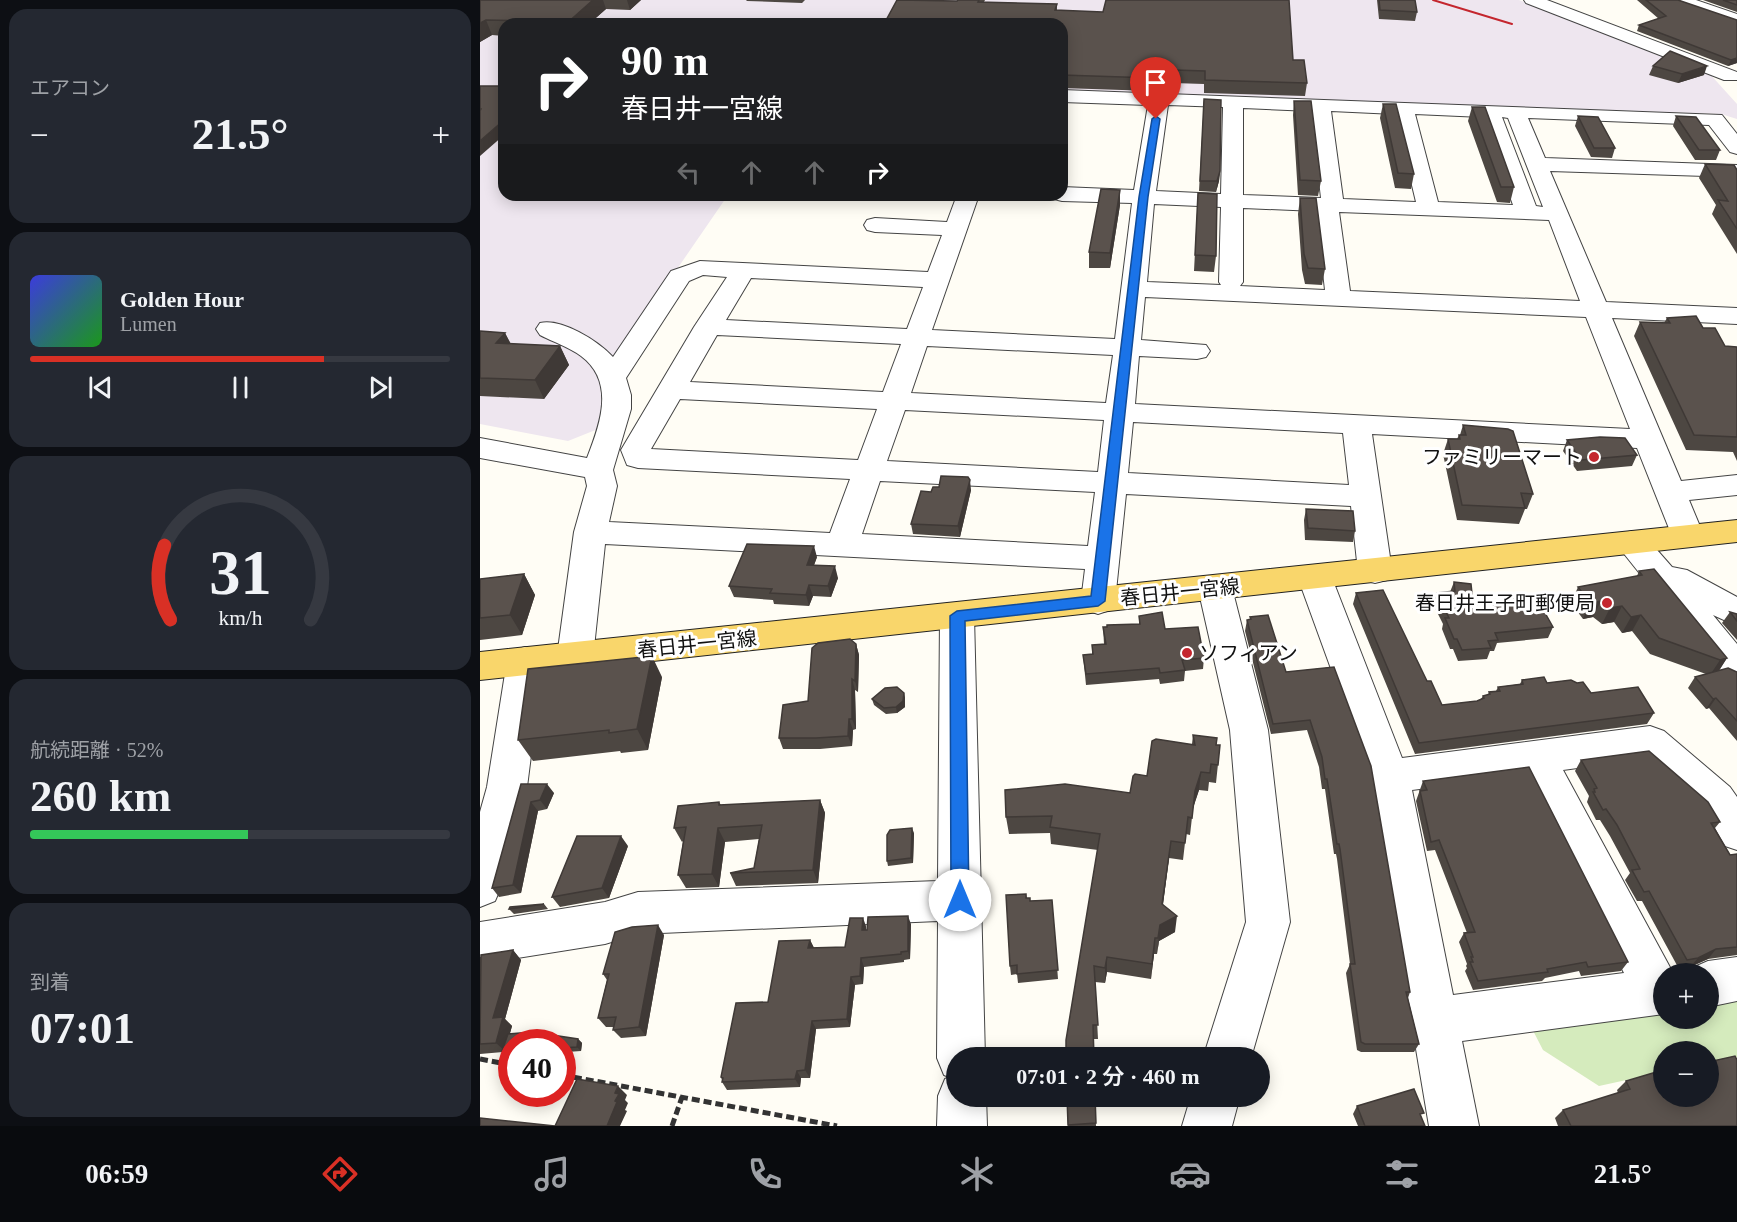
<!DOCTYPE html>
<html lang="ja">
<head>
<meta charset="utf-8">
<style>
  :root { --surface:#171b24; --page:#242831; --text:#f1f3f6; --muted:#9ea1a6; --line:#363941; --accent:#d93025 }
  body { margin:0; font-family:"Times New Roman","Noto Sans JP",serif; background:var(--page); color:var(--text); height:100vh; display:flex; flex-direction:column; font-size:22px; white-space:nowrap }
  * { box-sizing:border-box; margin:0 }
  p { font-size:20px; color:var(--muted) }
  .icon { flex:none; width:33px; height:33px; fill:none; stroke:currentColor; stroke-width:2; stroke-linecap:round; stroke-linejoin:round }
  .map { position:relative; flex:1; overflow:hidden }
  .side { display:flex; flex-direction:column; gap:9px; padding:9px; background:#0d0f14; width:480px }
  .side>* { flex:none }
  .top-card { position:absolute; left:18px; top:18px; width:570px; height:183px; border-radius:18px; box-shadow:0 3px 15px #0003; background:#202124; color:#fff; overflow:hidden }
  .tools { position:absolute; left:1173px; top:963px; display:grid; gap:12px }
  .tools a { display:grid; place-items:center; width:66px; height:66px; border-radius:50%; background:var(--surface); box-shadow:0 3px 15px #0003; font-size:30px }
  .speed { position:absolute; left:18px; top:1029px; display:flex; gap:12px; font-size:30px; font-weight:700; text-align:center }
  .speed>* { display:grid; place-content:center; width:78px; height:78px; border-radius:50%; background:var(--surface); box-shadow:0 3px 15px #0003; line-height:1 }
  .speed .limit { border:9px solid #d22; background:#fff; color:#111 }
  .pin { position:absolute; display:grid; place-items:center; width:51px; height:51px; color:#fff; margin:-62px -26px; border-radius:50% 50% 50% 0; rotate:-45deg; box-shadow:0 0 6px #0007 }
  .pin .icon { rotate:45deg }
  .me { position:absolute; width:66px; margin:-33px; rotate:0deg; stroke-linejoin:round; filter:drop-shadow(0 0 4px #0008) }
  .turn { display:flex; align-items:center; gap:21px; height:126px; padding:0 24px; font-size:27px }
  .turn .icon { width:78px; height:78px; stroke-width:2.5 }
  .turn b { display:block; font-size:42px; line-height:51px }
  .lanes { display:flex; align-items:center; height:57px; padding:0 24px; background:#0003; justify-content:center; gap:30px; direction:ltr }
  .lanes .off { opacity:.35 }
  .big { font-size:45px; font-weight:600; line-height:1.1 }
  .side .card { flex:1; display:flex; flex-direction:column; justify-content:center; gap:9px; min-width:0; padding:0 21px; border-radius:18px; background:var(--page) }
  .side .dial { align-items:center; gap:0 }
  .dial svg { height:156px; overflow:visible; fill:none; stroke:var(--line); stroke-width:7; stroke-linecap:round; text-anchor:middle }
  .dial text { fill:var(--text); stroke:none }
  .song { display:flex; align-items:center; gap:18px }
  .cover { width:72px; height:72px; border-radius:9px; background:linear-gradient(135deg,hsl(240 70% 55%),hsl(120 70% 35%)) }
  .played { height:6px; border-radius:3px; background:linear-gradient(90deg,var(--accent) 70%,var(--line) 70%) }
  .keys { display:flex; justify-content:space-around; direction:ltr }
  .heat { display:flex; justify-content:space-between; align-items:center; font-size:33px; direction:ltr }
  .charge { height:9px; border-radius:4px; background:linear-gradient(90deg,#34c759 52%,var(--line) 0) }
  .trip { position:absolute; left:466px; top:1047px; width:324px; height:60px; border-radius:30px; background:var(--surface); box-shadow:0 3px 15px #0003; font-weight:600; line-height:60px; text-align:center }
  .tabs { display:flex; height:96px; justify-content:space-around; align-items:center; background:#090b0e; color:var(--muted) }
  .tabs .icon { width:42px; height:42px }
  .tabs .on { color:var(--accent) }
  .tabs b { font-size:27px; color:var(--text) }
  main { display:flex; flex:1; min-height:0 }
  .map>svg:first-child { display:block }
</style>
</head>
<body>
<main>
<section class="side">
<div class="card"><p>エアコン</p>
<div class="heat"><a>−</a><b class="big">21.5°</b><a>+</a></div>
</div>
<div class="card">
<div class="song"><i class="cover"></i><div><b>Golden Hour</b><p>Lumen</p></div></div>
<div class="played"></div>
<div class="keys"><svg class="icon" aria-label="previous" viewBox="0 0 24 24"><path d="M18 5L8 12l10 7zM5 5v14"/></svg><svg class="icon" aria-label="pause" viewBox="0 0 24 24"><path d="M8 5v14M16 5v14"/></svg><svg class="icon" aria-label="next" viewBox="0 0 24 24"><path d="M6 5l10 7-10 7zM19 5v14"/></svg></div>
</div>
<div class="card dial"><svg viewBox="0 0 100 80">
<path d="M14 69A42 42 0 1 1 86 69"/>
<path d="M14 69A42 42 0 0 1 11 31" stroke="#d93025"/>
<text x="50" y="56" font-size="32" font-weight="700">31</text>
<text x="50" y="72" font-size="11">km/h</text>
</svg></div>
<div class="card"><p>航続距離 · 52%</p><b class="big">260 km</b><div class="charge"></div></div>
<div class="card"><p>到着</p><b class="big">07:01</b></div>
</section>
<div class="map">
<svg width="1257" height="1126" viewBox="0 0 1257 1126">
  <rect width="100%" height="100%" fill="#fffdf5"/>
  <path fill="#eee6ef" d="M0 0H1039L1229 73 1257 104V119L1241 114 582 92V24H24V195H248L120 381 123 427 88 441 0 424Z"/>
  <path fill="#d5ebbd" d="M1257 987V1057L1229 1063 1228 1052H1184L1183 1072 1119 1086 1063 1050 1046 1017 1183 997 1184 1018H1228L1229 991Z"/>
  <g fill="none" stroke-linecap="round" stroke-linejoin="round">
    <defs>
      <path id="minor" d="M1044 0H1067L1257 72V80H1244L1046 3Z
        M1192 0H1216L1257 14V25L1194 3Z
        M582 90 1242 115 1257 134V154L1250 152 1229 125 1048 118 1065 158 1257 165V177L1070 171 1126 302 1257 308V324L1132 318 1201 481 1257 475V495L1209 500 1224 536 1219 544 1208 547 1197 544 1192 536 1157 448 892 434 912 571 907 580 895 583 883 580 878 571 871 506 646 494 635 601 630 610 618 614 606 610 601 601 605 569 125 544 113 657 108 667 95 671 82 667 77 657 94 532 107 486 105 477 0 458V438L107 458C120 425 136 382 101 356 89 347 73 342 60 335L56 329 60 323C82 318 118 341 133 357L191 271 220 261 448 272 462 235 395 232 387 230 384 225 387 220 395 218 467 222 477 195H499L452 330 635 339 652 203 582 201 574 199 572 195H582V187L654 190 668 105 582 102ZM688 105 743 107 741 194 676 191ZM763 108 831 111 841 198 763 195ZM851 111 915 114 936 202 863 199ZM935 114 1002 117 1033 205 958 202ZM1022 117 1028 118 1063 207 1056 206ZM674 204 741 207 739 282 741 285 667 282ZM763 208 836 211 845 290 760 286 763 282ZM859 212 1069 220 1100 301 870 291ZM223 275 247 277 214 327 141 450 147 465 158 468 370 479 350 533 129 522 137 486 133 470 151 409V395L146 378 209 281ZM271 278 443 287 427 329 246 320ZM665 297 1106 317 1150 429 655 404 659 356 717 359 726 357 730 351 726 345 661 340ZM237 335 421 344 403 392 210 382ZM447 346 633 355 626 403 431 393ZM200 399 397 409 378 460 171 449ZM425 410 624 420 618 472 407 461ZM653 422 863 433 869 485 648 473ZM400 481 615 492 608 546 382 534Z
        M1152 531 1163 534 1192 567 1207 570 1257 597V626L1233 615 1257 644V683L1244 679 1141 550 1136 542 1141 534Z
        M835 566 847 569 852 578 922 758 1170 726 1184 731 1250 787 1257 797V850L1242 845 1222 811 1163 759 1083 770 1192 971 1197 974H1184V1014L982 1041 999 1126H949L890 776 818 578 823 569ZM1045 775 1144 973 973 995 932 790Z
        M735 576 747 579 752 588 788 730 810 922 771 1058H723L766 922 750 730 718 588 723 579Z
        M477 603 489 607 494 616 505 1058H477V1096H506L507 1126H457L458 1096 465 1079 469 1077 464 1075 457 1058 458 921 158 934 125 944 0 964V922L125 902 158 892 458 881 460 616 465 607Z
        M45 647 58 651 63 661 47 787 21 887 15 901 0 907V812L7 787 27 661 32 651Z
        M1257 957V1001L1228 1007V974H1210L1212 968 1228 961Z
        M711 1096H760L752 1126H702Z"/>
      <path id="major" d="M1257 520V542L0 680V652Z"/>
    </defs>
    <use href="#minor" stroke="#444" stroke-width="2"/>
    <use href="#major" stroke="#222" stroke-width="2"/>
    <path stroke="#333" stroke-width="5" stroke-dasharray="8 4" stroke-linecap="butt" d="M0 1059 32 1065
      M82 1075 357 1126
      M192 1126 202 1097"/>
    <use href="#minor" fill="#fff" fill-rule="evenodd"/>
    <use href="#major" fill="#f9d66b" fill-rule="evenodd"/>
    <path stroke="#c4262e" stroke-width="2" d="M953 0 1032 24"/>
  </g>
  <path fill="#4d4742" d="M0 0H161L150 10 126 9 109 24H24V36L12 35 0 42Z
    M266 0H325L322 3 267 1Z
    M478 0H505L504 2 577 4V11L813 60 827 83 825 96 724 93V84L693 83 673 82 672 91 582 88V24L477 1Z
    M897 0H935L937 12 935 21 899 19Z
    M1157 0H1198L1257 63 1248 66 1157 31 1159 25 1179 19Z
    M1223 0H1257V12Z
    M1173 66 1224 75 1198 83 1169 75Z
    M724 99 740 171 739 181 736 192 719 191Z
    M814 101 841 181 838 196 818 195 813 115Z
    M903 104 934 174 931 189 915 188 900 118Z
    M992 107 1034 187 1030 203 1017 202 988 121Z
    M1098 116 1135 148 1132 158 1111 157 1095 126Z
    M1196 116 1240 150 1236 160H1215L1193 126Z
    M1225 164 1257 170V254L1232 214 1236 205 1219 178Z
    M640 190V205L630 268H609V252Z
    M718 193 736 256 734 272 714 271Z
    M820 198 845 269 842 285 825 284 822 270 818 214Z
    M1187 318 1223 328 1245 346 1257 347V461L1253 452 1206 450 1154 336 1160 322 1184 323Z
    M0 331 25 333 31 344 80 346 89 365 64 399 0 396Z
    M983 425 1053 494 1047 509H1045L1039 524 977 520 963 454 968 439H977L979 435H980Z
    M1087 440 1157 455 1152 466 1097 471 1083 451Z
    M491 490 480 537 433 534 431 524 451 492Z
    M826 509 875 531 873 542 825 540 824 520Z
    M337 557 334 565 358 578 351 597 333 596 329 606 294 604 293 600 254 597 249 586Z
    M1159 571 1247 658 1239 670 1257 672V741L1229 708 1226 709 1208 688 1215 677 1226 674 1170 654 1152 631 1142 633 1134 622 1122 624 1113 617 1103 619 1091 603 1098 587 1157 576Z
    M44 574 55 595 42 635 0 640V579Z
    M974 582 993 603 1073 627 1068 638 1017 643 1014 651H1010L1007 659 978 661 973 649H970L962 629 963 624 953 604 957 593 970 592Z
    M876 593 947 681 962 705 997 701 1001 699 1003 696 1008 695 1009 692 1016 691 1018 687 1040 684 1042 680 1067 683 1111 693 1174 713 1167 724 935 754 873 604Z
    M1250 612 1257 614V640L1242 623Z
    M659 616 685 629 724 658 723 669 705 671 704 681 680 684 679 679 606 685 603 655 612 654V645L624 644 623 627 659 624Z
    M770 617 806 672 854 667 930 992 928 998 939 1044 934 1052H881L877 1050 866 973 870 964 857 859 856 854H854L845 789H842L839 767 827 730 791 734 765 631 767 620H770Z
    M376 644 379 655 378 692 375 690 376 729 373 730 372 746 340 749H303L299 738Z
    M182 677 168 750 141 753 140 751 53 761 38 740Z
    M424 693 425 698V707L417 713 406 714 394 705 392 699Z
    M713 735 736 745H740L736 783 729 782 728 791 719 790 713 808 710 835 706 834 703 860 689 858 683 904 695 932 679 941 677 954H674L671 979 627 972 625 983 615 982 618 1039H614L586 1058 618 850 571 844 570 833 529 834 526 817 650 793 667 776 712 744Z
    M1101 760 1240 822 1235 828 1250 855 1257 854V955L1228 959 1210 967 1199 969 1162 901H1157L1145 880 1150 873 1130 836 1120 820H1116L1107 802 1109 796 1095 771Z
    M943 781 1148 962 1141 971 1101 976 1099 971 1065 978 1062 981 993 990 985 971 987 968 986 966 987 964 979 942 984 933H987L955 850 947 851 936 801Z
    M41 784 74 793 67 809 58 811 41 893 19 897 12 888Z
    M340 800 345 813 338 883 256 886 250 873 274 868 279 839 245 842 239 887 206 888 198 875 203 841 202 842 194 828 239 802 241 805Z
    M434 833 433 863 408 866 407 861Z
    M148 846 129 898 80 907 72 897Z
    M546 894 547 898 550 901 572 900 578 979 538 983 537 974 531 975 530 966Z
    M64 904 68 909 34 914 29 909Z
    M431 924 430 959 424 960V962L384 967 383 984 375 985 370 1027 336 1029 330 1078H321L320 1087 247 1090 242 1082V1080L241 1077 288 1002 330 940 334 948 365 947 386 926V930Z
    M184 935 166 1036 141 1038 133 1030 134 1027H126L118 1018 127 980 123 974Z
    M33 950 41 960 25 1019 32 1026 30 1033 98 1039 102 1043 101 1051 87 1052 32 1042V1055H27L23 1052 0 1054V957Z
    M1146 1081 1184 1096 1257 1126H1078L1075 1118 1083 1110 1138 1093 1137 1090Z
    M587 1096H615L616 1126H588Z
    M877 1106 941 1118 945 1126H878L873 1114Z"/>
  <path fill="#3f3936" d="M113 0H123L126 9 109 24H86Z
    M147 0H161L150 10Z
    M6 20 12 35 0 42V23Z
    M1257 58V63L1248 66 1251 60Z
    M1227 66 1224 75 1198 83 1202 74Z
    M24 120V135L0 156V141Z
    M740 171 739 181 736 192 737 181Z
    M640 190V205L630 268V253Z
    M25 333 34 351 16 343Z
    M80 346 89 365 64 399 55 380Z
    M490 480 491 490 480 537 478 526Z
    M334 546 337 557 330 576 327 565Z
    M355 566 358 578 351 597 348 586Z
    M44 574 55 595 42 635 30 615Z
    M329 585 333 596 329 606 326 595Z
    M1121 601 1113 617 1103 619 1110 603Z
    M1142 606 1134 622 1122 624 1130 608Z
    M1161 615 1152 631 1142 633 1151 617Z
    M376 644 379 655 378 692 375 681Z
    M172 656 182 677 168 750 157 729Z
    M1247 658 1237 674 1230 675 1240 660Z
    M372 679 375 690 376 729 372 719Z
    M424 693 425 698V707L417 713 416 707Z
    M1236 698 1229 708 1226 709 1233 699Z
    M369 719 373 730 372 746 368 736Z
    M721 772 719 790 713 808 710 835 715 791Z
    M67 784 74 793 67 809 60 800Z
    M340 800 345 813 338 883 333 870Z
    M51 802 58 811 41 893 33 885Z
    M238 828 245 842 239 887 232 874Z
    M432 828 434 833 433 863 431 858Z
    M141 836 148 846 129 898 122 888Z
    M691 841 689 858 681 920 682 904Z
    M428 916 431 924 430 959 428 951Z
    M697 916 695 932 679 941 677 954 680 925Z
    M383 918 386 926 385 939 382 930Z
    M178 925 184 935 166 1036 159 1027Z
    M675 938 674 954 671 979 672 964Z
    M330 940 334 948H328Z
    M1236 949 1228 959 1210 967 1218 958Z
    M33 950 41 960 25 1019 32 1026 25 1051 16 1043 13 1018Z
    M627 957V972L625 983V968Z
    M381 958 384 967 383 984 380 976Z
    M371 977 375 985 370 1027 367 1019Z
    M332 1021 336 1029 330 1078 325 1070Z
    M98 1039 102 1043 101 1051 97 1047Z
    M82 1048 87 1052 82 1061Z
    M317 1071 321 1078 320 1087 315 1079Z
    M138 1086 147 1095 145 1100 148 1103 145 1110 147 1111 140 1126H127L135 1101V1093Z"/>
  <path fill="#5a524d" stroke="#3f3936" stroke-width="1.5" d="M0 0H113L86 24H57L61 21 6 20 0 23Z
    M417 0 477 1 478 0H499L498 2 577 4 575 10 623 12 626 0H809L813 60H824L827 83 725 80V71L694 70 673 69V78L582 75V24H404Z
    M899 0H935L937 12 900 10Z
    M1166 0H1198L1257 20V58L1251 60 1159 25 1186 16Z
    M1243 0H1257V5Z
    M1190 51 1227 66 1202 74 1173 66Z
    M24 84V120L0 141V111L1 109H0V86H21Z
    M724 99 741 100 740 171 737 181H720Z
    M814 101H831L841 181 820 180Z
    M903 104H916L934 174 918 173Z
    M992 107H1005L1034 187H1021Z
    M1098 116 1118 117 1135 148H1114Z
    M1196 116 1216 117 1240 150H1219Z
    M1225 164 1254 165 1257 170V229L1238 200 1248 201Z
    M621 189 640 190 630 253 609 252Z
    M718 193 737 194 736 256 715 255Z
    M820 198H836L845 269 828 268 824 254Z
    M1216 316 1223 328H1235L1245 346 1257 347V437L1214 435 1160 322 1190 323 1187 318Z
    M0 331 25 333 16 343 80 346 55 380 0 378Z
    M983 425 1028 429 1033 431 1053 494 1041 493 1045 508 982 505 968 439H980L979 435H986Z
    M1120 437 1145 438 1157 455 1101 460 1087 440Z
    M461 476 488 477 490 480 478 526 431 524 441 491 451 492 453 487H459Z
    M826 509 873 511 875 531 828 528Z
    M267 544 334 546 327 565 355 566 348 586 329 585 326 595 290 593 292 589 249 586Z
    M1174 569 1247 658 1240 660 1179 638 1161 615 1151 617 1142 606 1130 608 1121 601 1110 603 1098 587 1162 575 1159 571Z
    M44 574 30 615 0 618V579Z
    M974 582 991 584 993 603 1056 597 1073 627 1015 633 1018 640 1008 641 1011 648 982 650 977 639H974L965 618H969L957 593 975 591Z
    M903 590 947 681H951L962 705 997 701 1004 698 1003 696 1010 694 1009 692 1020 691 1018 687 1043 684 1042 680 1064 677 1067 683 1091 680 1097 683 1103 682 1111 693 1158 687 1174 713 939 743 876 593Z
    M682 612 685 629 718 627 724 658 702 660 705 670 680 673 679 668 606 674 603 655 613 654 612 645 626 644 623 627H627V625L660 624 659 616Z
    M1250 612 1257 614V621Z
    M788 615 806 672 854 667 891 766 930 992H926L939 1044H885L881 1042 870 964H875L860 849 859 844H857L847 779H845L842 757 830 720 793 724 767 620 771 619 770 617Z
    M370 639 376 644 375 681 372 679V719H369L368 736 336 738H299L303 705 328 701 332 648 338 643Z
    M172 656 157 729 129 733V730L38 740 48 669Z
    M1248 668 1257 672V721L1236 698 1233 699 1215 677Z
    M417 687 424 693 423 701 416 707 404 708 392 699 405 688Z
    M713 735 737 738 736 745H740L738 765 731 764 730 773 721 772 715 791 712 818 708 817 705 843 691 841 682 904 697 916 680 925 678 938H675L672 964 627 957 625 968 614 966 618 1025H613L614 1058H586V1040L620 834 570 827 572 816 526 817 525 790 585 784 650 793 653 776 655 774 667 776 672 741 676 739 715 745Z
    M1169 751 1228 802 1240 822 1231 823 1250 855 1257 854V947L1236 949 1218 958 1207 960 1169 891 1164 892 1152 870 1160 869 1137 825 1126 809 1123 810 1113 792H1115L1114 789 1117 788 1101 760Z
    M1049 767 1148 962 1108 967 1106 962 1067 969 1068 972 998 981 990 962H993L991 957H993L984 933 995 932 959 840 951 842 940 791 947 790 943 781Z
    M41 784H67L60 800 51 802 33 885 12 888Z
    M340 800 333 870 250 873 274 868 282 825 238 828 232 874 198 875 206 827 194 828 198 806 239 802V805Z
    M432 828 431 858 407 861V835L410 830Z
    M97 836H141L122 888 72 897Z
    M546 894V898H550V901L572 900 578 970 537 974V965L530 966 526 895Z
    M64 904 29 909 30 907Z
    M428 916V951L421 952V954L381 958 380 976 371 977 367 1019 332 1021 325 1070 317 1071 315 1079 242 1082 243 1078 241 1077 256 1003 288 1002 299 941 330 940 328 948 365 947 370 918H383L382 930H387L388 917Z
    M178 925 159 1027 133 1030 136 1017 118 1018 129 974H123L135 932 152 927Z
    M33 950 13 1018 23 1017 16 1043 0 1044 1 955Z
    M52 1032 98 1039 97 1047 82 1048V1042H32V1051H22L28 1034Z
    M1255 1056 1257 1060V1126H1091L1083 1110 1150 1089 1146 1081 1183 1070 1184 1096H1228V1062Z
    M97 1079 138 1086 135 1093 139 1094 135 1101 137 1102 127 1126H0V1118L75 1126Z
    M934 1089 944 1113 940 1114 945 1126H885L877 1106Z
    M587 1096H615L616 1123 588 1125Z"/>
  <path fill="#1a73e8" stroke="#114b97" stroke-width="1.5" d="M676 116 680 119 668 197 625 601 618 606 485 621 489 900 486 906 480 909 473 906 471 900 470 616 477 611 611 596 659 197 672 119Z"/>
  <g fill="#c4262e" stroke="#fff" stroke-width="2">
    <circle cx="1114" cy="457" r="6"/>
    <circle cx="1127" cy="603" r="6"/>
    <circle cx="707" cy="653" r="6"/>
  </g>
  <g text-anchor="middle" stroke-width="6" stroke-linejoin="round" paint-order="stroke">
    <g font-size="20" fill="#111" stroke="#fff" text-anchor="end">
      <text x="1102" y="464">ファミリーマート</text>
      <text x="1115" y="610">春日井王子町郵便局</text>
      <text x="719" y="660" text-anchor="start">ソフィアン</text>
    </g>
    <g font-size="20" fill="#111" stroke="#fff">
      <text transform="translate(700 592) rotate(-6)" y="7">春日井一宮線</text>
      <text transform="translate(217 644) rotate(-6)" y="7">春日井一宮線</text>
    </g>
  </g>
</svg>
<div class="tools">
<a>+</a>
<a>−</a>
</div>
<div class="speed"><div class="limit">40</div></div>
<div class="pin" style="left:676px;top:119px;background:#d93025"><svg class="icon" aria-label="arrive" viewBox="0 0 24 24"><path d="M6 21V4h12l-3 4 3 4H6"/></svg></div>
<svg class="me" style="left:480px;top:900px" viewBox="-20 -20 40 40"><circle r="19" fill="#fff"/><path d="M0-13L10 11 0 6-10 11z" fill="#1a73e8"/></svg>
<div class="trip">07:01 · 2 分 · 460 m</div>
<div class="top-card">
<div class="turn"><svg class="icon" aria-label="right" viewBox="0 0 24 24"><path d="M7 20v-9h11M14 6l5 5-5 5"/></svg><div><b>90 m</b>春日井一宮線</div></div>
<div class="lanes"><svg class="icon off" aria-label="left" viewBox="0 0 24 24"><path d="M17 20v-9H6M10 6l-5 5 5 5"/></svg><svg class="icon off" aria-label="ahead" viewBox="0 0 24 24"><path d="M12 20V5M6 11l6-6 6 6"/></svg><svg class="icon off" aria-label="ahead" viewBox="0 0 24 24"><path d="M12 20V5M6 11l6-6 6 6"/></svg><svg class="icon" aria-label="right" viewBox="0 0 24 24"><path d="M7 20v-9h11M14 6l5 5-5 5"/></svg></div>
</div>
</div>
</main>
<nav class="tabs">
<b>06:59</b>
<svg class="icon on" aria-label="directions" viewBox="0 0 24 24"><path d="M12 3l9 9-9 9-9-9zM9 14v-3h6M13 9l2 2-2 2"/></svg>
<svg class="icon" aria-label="music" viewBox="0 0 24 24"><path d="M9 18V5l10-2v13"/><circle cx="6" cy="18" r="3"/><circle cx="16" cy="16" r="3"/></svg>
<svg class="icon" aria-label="phone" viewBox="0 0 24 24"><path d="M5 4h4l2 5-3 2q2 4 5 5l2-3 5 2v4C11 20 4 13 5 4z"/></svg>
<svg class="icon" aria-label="climate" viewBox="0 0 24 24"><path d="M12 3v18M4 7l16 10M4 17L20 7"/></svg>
<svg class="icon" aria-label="car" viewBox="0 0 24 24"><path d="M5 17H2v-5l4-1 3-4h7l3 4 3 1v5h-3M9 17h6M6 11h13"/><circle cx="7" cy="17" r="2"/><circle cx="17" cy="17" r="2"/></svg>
<svg class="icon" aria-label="filters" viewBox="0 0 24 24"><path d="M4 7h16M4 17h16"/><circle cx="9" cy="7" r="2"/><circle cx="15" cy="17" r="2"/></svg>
<b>21.5°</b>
</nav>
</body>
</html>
